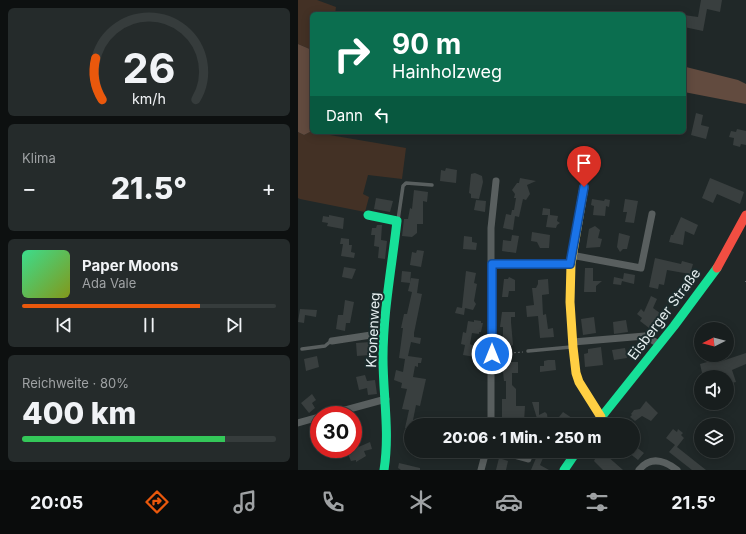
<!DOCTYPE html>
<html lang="de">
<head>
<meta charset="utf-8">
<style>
  :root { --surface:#181e1e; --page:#252b2b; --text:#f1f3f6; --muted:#9fa2a4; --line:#363c3c; --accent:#ea580c }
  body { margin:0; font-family:Inter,sans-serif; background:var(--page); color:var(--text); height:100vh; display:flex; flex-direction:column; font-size:15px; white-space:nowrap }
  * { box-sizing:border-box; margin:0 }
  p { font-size:13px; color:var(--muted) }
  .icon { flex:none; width:22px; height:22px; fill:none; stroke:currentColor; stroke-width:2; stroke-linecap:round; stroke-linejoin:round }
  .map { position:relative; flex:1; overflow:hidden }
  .drawer { display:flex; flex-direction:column; gap:8px; padding:8px; background:#0d1010; width:298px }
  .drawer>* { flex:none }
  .guide { position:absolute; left:12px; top:12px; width:376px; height:122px; border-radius:6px; box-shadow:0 2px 10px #0003,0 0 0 1px var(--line); background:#0b6e4f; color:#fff; overflow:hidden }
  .needle { width:26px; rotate:264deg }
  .controls { position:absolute; left:396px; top:322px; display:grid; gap:8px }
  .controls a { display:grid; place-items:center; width:40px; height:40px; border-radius:50%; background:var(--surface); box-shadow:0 2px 10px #0003,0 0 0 1px var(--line); font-size:20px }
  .speed { position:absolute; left:12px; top:406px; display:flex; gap:8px; font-size:20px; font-weight:700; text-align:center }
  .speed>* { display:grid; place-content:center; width:52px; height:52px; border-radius:50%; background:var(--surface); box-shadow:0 2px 10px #0003,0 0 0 1px var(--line); line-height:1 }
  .speed .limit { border:6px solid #d22; background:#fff; color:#111 }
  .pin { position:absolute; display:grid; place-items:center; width:34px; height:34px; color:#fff; margin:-41px -17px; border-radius:50% 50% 50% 0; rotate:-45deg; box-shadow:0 0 4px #0007 }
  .pin .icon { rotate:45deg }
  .me { position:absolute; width:44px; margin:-22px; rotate:0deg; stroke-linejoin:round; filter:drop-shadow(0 0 3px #0008) }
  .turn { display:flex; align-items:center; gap:14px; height:84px; padding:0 16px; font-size:18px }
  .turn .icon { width:52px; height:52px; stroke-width:2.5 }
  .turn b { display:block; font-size:28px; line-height:34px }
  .then { display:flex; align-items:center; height:38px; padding:0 16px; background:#0003; gap:8px; font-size:15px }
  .big { font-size:30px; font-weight:800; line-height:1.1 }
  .drawer .tile { flex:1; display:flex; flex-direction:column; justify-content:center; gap:6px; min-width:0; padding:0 14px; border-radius:6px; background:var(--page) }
  .drawer .dial { align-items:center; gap:0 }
  .dial svg { height:104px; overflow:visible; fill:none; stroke:var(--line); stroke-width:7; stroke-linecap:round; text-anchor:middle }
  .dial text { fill:var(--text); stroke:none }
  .song { display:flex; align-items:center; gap:12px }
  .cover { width:48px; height:48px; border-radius:6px; background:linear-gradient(135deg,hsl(150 70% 55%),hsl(70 70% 35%)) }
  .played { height:4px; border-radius:2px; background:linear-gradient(90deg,var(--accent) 70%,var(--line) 70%) }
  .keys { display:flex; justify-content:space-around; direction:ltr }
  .heat { display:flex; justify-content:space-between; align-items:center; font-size:22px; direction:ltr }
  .charge { height:6px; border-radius:3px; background:linear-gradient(90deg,#34c759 80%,var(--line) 0) }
  .trip { position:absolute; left:106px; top:418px; width:236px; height:40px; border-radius:20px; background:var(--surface); box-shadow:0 2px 10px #0003,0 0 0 1px var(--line); font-weight:800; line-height:40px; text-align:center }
  .menu { display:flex; height:64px; justify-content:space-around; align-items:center; background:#0a0c0c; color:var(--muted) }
  .menu .icon { width:28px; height:28px }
  .menu .on { color:var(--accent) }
  .menu b { font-size:18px; color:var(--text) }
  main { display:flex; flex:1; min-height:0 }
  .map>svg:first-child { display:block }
</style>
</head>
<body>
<main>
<section class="drawer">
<div class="tile dial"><svg viewBox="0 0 100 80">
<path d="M14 69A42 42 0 1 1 86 69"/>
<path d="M14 69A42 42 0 0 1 9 37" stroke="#ea580c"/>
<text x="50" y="56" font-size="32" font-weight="700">26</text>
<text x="50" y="72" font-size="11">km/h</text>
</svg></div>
<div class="tile"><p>Klima</p>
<div class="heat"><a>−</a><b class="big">21.5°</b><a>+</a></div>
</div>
<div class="tile">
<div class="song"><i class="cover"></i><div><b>Paper Moons</b><p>Ada Vale</p></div></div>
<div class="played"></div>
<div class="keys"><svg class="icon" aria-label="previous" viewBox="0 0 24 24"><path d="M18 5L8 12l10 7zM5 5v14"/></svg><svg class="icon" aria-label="pause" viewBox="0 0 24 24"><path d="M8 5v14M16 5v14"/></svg><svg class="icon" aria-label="next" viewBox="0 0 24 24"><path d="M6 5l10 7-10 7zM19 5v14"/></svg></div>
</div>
<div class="tile"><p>Reichweite · 80%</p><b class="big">400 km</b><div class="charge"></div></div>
</section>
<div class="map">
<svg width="448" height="470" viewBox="0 0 448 470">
  <rect width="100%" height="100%" fill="#202828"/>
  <path fill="#433125" d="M0 0H19L38 7 37 14H14V50L0 44Z
    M14 131V132L108 148 104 179 70 175 65 194 71 197 67 212 2 199 0 198V132L6 135Z"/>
  <path fill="#624b3f" d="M0 44 14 50V131L6 135 0 132Z
    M388 67 440 80 448 84V104L386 92Z"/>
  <path fill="#393f3f" d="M403 0H424L422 12 409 9 405 31 386 27V15L400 17Z
    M398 113 405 115 403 125 411 127 408 139 393 135Z
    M439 129 448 131V145L443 144 442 147 435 145 436 138 431 137 433 131 438 132Z
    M148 168 159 170 158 183 142 181 143 170 147 171Z
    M177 173 184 176 185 182 181 199 173 198V194L171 193 173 174Z
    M222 178 238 181 229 185 232 194 228 200 225 199 221 217 217 216 215 230 205 228 208 214 213 215 214 210H216L218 198H216L217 194 214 190 219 183H221Z
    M412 178 446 192 442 204 419 194 415 203 404 198Z
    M116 190 130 192 129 202 125 201V224H119V233L114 237 104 236 106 219H110L112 208 114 209Z
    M78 198 95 201 92 212 76 209Z
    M294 199 306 201 307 199 312 200 311 207 308 206 307 216 295 215 296 206 293 205Z
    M327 199 340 201 336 223 327 222 329 212H325Z
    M178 200 188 201 187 212 176 210Z
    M245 208 252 209V215L260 216 259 221 262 223 259 225 258 228 248 227 250 215H244Z
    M31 215 46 218 45 229 29 226 30 223 24 222 25 216 31 217Z
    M383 217 400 225 396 235 387 231 385 245 371 242 373 235H375Z
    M79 225H84L83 240 89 241 87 259 80 258 81 247 76 246 77 235H73L74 228H78Z
    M297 226 302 230 300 238 304 239 302 247 288 248 291 229Z
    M234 232 252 235 251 248H242L239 242 233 241Z
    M321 233 332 236 329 249H325L322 252 319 247Z
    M214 235 221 236 218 253 204 251 205 240 213 241Z
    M166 236 174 237V242L179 243 178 250 165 249Z
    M43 238 51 239V245H54L53 252 57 253 56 258 43 256 45 244H42Z
    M119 250 126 251 123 267 112 265 114 252 118 253Z
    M357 258 383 264 384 261 395 264 392 274 369 270 366 285 361 284 360 289 351 287Z
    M46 267 58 269 54 279 44 277Z
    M287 268H295V281H304L298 286V292H286Z
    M104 271 113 272 112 282 113 278 121 279 119 293 124 294 116 333V337L123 338 122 344 113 342 110 356 124 358 123 363H120V367L117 366 115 377 128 379 122 406 118 405 115 420H118V425H113V430L107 428 111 410 104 409 109 389 103 388 104 383 96 380 98 370 105 372 107 359 101 358 105 328H103L106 314H109L114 292 110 291 112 283 103 282Z
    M168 271 178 273 176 283 179 284 176 301 178 304 175 310 167 308 166 315 157 313 159 307 164 308Z
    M326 273 337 275 336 284 324 281 323 285 315 284 316 277 325 279Z
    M211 277 217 280V291H211L210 297H204L206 279H210Z
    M250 279 251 294 244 295 245 315 248 314 250 329 255 328 256 337 242 338 240 316 229 317 228 306 236 305 234 288H238L240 284V280Z
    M76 292 82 294 81 309 72 306Z
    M353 296 359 299 355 308 366 316 355 331 342 321 344 318 339 314 343 309 346 312Z
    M47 300 56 302 52 323H48L47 331 38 329 40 315H45Z
    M2 309 19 310 18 317 7 315 6 323 0 322Z
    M204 312H217V317H213V322L215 345 211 347 205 345V327H202Z
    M296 317 298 333 285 335 283 319Z
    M176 320 183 321V323H185L183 332H181V334L174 333 172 344 178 347V351L180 354 177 357 165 355 167 345 163 344 165 332 168 333 170 321 176 322Z
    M328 320 330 332 316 334 315 322Z
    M72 342V355L59 356 58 343Z
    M303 347 305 365 287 367 286 354 290 353V349Z
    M327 348 329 358 316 360 314 350Z
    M448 353V364L434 370 438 382 429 384V377H424L423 374 405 377 402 364 420 359 421 362Z
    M19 356 21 367 8 371 6 359Z
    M250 360H257L258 370 242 372V366H246V361Z
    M204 362H220V373H214V385L218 389V406H227L226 422 204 424V399H208V381H206Z
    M67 375 69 381 77 380 79 394 70 395 69 388 61 390 58 377Z
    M14 394 18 400 14 403 17 408 11 413 3 403Z
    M348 401 360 413 353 421 344 416 337 421 332 417 334 415 333 414 336 410 342 409Z
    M234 402H241V415L247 412 249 414 250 421 255 425H241Z
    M265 412 274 418 272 419 281 425H268L262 420 261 417Z
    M375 429 379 432 380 429 385 433 383 435 386 438 379 447 408 470H394L371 452 377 445 368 438Z
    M72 442 74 449 66 451 68 456 58 462V460L53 461 49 452Z
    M337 446 346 453 340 460 331 453 335 451Z
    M241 451H248L242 465 251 470H233Z
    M299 455 304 459 308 455 325 470H305L296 461Z
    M201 458 210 461 208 470H198Z
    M101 463 122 468V470H103L100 468Z"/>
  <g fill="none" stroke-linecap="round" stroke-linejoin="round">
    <path stroke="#616667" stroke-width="1" stroke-dasharray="2 2" stroke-linecap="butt" d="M447 281 448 282
      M200 354 225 352"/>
    <path stroke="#595f5f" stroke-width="3.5" d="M100 220 105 186 108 183 134 185
      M4 349 27 346 33 341
      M230 351 273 347"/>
    <path stroke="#595f5f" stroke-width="7" d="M198 181 193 228V264H273
      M273 255 343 268 354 214
      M34 341 86 333
      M275 342 347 336 361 344
      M29 415 88 399
      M0 423 21 417
      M193 425V264
      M201 451 230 459 231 451
      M183 470 188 451
      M341 470C352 456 366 460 379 470"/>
    <path stroke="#16e098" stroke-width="9" d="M70 215 99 221C94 266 85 312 85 358 85 396 92 432 86 470
      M297 425 376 326 419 268
      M266 470 279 451"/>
    <path stroke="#ffcf43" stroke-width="9" d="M286 187 273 264 272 302 275 347 278 373 281 382 303 417"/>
    <path stroke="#f24e42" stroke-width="9" d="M419 268 448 215"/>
  </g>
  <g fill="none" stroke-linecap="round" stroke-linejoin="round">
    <defs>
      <path id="route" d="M194 354V264H272L286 187"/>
    </defs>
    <use href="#route" stroke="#114b97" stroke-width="10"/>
    <use href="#route" stroke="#1a73e8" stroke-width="7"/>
  </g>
  <g text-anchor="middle" stroke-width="4" stroke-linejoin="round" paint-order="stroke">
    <g font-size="14" fill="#e5eeef" stroke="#1c2b2c">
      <text transform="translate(366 314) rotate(-53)" y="5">Eisberger Straße</text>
      <text transform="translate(75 330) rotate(-87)" y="5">Kronenweg</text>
    </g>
  </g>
</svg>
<div class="controls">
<a><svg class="needle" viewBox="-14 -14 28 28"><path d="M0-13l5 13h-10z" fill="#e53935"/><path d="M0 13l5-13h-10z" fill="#9fa2a4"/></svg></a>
<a><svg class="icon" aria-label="sound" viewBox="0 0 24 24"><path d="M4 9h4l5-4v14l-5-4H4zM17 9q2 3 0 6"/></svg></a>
<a><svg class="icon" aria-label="layers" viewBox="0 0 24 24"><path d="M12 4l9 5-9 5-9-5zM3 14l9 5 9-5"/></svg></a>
</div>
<div class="speed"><div class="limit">30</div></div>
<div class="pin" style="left:286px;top:187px;background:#d93025"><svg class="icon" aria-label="arrive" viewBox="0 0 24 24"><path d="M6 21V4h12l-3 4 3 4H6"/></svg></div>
<svg class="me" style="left:194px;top:354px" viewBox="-20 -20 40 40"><circle r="17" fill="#1a73e8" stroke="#fff" stroke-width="3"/><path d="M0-11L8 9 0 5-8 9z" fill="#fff"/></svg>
<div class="trip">20:06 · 1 Min. · 250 m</div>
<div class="guide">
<div class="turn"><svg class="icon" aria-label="right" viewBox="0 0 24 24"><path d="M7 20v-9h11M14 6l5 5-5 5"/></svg><div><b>90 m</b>Hainholzweg</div></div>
<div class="then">Dann<svg class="icon" aria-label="left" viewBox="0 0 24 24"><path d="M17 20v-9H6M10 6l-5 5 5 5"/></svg></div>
</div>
</div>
</main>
<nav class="menu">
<b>20:05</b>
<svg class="icon on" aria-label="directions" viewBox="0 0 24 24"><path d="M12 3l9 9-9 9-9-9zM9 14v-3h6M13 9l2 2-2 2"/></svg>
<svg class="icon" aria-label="music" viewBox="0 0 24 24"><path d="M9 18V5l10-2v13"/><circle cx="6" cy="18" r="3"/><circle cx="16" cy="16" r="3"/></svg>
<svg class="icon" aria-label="phone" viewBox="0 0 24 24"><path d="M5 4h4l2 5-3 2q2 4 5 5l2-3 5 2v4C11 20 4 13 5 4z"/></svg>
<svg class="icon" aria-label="climate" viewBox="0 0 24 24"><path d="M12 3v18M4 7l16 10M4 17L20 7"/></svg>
<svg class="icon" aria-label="car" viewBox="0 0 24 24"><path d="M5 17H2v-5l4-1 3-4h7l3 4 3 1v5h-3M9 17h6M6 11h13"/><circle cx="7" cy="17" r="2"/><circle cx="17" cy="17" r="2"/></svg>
<svg class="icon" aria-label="filters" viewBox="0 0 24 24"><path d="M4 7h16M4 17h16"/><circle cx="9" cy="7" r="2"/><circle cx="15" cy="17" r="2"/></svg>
<b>21.5°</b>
</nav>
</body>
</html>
